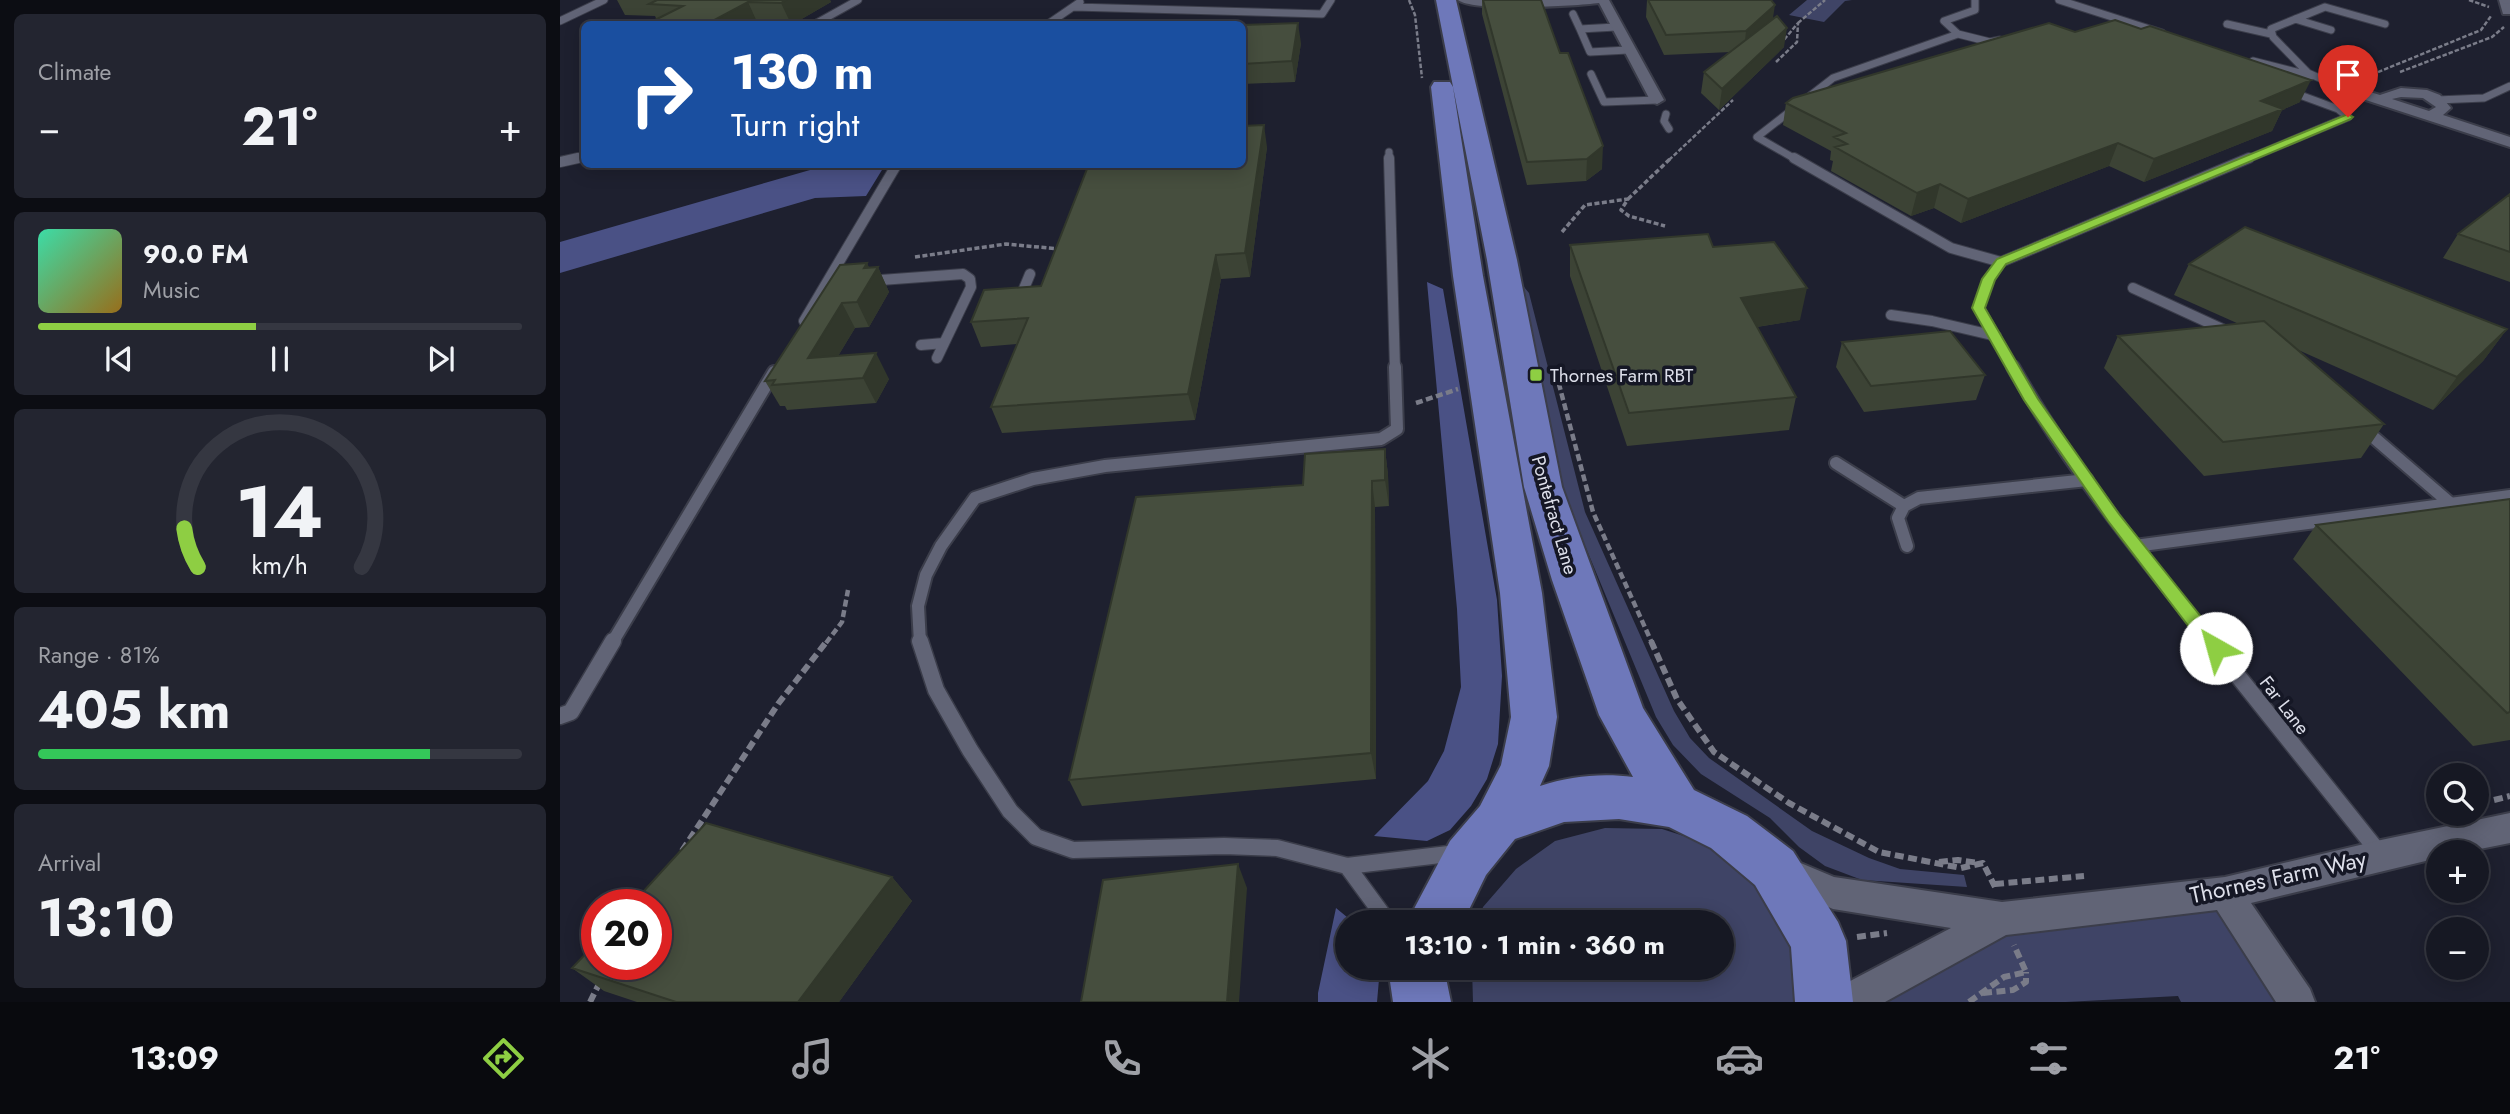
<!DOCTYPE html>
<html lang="en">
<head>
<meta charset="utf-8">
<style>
  :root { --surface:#161823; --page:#232530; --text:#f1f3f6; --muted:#9ea0a6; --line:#353741; --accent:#8ece43 }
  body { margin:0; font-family:Jost,sans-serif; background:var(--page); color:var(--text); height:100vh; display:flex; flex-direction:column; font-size:26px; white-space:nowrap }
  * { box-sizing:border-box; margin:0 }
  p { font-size:23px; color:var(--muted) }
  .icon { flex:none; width:38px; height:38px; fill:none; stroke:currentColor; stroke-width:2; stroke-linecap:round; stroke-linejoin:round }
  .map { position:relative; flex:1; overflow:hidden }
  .drawer { display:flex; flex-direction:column; gap:14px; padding:14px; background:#0c0d13; width:560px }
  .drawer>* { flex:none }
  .guide { position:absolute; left:21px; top:21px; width:665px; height:147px; border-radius:10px; box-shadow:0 4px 18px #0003,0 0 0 2px var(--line); background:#1a4fa0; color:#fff; overflow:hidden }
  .buttons { position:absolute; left:1866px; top:763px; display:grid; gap:14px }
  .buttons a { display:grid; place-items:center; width:63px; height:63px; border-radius:50%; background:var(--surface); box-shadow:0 4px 18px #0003,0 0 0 2px var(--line); font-size:35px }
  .speed { position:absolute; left:21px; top:889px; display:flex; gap:14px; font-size:35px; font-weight:700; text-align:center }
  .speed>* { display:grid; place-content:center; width:91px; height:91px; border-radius:50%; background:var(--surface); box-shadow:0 4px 18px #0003,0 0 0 2px var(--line); line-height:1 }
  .speed .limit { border:10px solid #d22; background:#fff; color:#111 }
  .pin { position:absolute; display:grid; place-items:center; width:60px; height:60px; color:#fff; margin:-72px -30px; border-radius:50% 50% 50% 0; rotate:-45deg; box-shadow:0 0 7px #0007 }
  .pin .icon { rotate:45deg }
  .me { position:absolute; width:77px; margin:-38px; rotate:322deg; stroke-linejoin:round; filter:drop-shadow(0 0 5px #0008) }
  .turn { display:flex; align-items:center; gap:24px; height:147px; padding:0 35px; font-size:32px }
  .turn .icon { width:91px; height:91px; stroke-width:2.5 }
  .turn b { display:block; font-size:49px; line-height:60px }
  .big { font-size:52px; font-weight:700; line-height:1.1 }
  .drawer .card { flex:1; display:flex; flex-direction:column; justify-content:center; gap:10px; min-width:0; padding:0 24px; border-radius:10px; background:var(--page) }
  .drawer .dial { align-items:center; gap:0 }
  .dial svg { height:182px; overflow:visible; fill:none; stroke:var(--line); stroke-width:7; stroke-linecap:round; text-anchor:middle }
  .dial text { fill:var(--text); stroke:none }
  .song { display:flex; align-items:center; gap:21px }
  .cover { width:84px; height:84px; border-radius:10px; background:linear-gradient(135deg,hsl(160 70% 55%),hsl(40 70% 35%)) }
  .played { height:7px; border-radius:4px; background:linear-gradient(90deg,var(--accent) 45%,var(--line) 45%) }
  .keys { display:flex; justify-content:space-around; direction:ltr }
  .heat { display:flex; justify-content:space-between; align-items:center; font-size:38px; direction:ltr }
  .charge { height:10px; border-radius:5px; background:linear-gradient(90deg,#34c759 81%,var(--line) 0) }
  .trip { position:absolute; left:775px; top:910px; width:399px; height:70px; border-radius:35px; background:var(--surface); box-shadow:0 4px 18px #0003,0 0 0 2px var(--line); font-weight:700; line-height:70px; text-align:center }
  .tab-bar { display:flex; height:112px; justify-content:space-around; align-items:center; background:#090a0e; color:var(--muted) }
  .tab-bar .icon { width:49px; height:49px }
  .tab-bar .on { color:var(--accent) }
  .tab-bar b { font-size:32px; color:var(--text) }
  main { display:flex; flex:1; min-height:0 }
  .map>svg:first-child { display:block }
</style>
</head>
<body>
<main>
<section class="drawer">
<div class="card"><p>Climate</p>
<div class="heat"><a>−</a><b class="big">21°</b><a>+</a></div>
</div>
<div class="card">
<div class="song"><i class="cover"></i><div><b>90.0 FM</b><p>Music</p></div></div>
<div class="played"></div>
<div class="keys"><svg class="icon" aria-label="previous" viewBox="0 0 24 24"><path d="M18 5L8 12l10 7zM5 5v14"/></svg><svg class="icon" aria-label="pause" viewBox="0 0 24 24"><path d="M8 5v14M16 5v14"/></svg><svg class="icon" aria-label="next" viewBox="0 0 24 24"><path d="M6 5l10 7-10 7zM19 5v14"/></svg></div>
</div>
<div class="card dial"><svg viewBox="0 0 100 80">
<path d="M14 69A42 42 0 1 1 86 69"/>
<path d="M14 69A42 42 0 0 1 8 52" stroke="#8ece43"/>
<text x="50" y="56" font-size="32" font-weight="700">14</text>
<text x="50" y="72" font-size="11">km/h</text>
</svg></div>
<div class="card"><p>Range · 81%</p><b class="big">405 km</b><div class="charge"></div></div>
<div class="card"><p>Arrival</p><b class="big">13:10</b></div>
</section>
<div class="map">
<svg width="1950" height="1002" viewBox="0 0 1950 1002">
  <rect width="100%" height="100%" fill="#1e202f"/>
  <path fill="#3f4466" d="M1247 0H1292L1285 1 1264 22 1229 15Z
    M960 282 969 293 1025 512 1114 711 1130 738 1149 758 1252 831 1309 858 1340 869 1404 875 1407 887 1302 880 1265 866 1239 847 1210 818 1141 774 1113 745 1096 717 1002 490Z
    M1045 828 1102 829 1149 844 1188 875 1218 911 1237 957 1236 1002H913L912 968H1162V922H919L923 907 956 869 995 841Z
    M1665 893 1737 1002H1621L1618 996 1506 1002H1288L1442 919Z"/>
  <path fill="#4a5185" d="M271 164 325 165 306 196 255 198 0 273V242Z
    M867 282 883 289 937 600 942 676 938 744 927 779 911 806 890 830 867 841 814 836 868 781 884 751 901 687 897 609Z
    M776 908 793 922H788V968H820L817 1002H758V993Z"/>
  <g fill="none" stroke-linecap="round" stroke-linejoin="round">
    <defs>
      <path id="service-far3" d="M1499 0 1602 33
        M514 7 762 14 771 0
        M1013 14 1020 29
        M1735 19 1771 30
        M0 21 44 0
        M255 24 298 0
        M488 24 520 2
        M1667 24 1711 34
        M1056 27 1020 29 1030 52 1068 50
        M1398 34 1384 21 1415 10V0
        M1693 61 1752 76
        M1031 74 1044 102 1097 100
        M1780 87 1748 73 1713 37 1711 29 1765 7 1825 24
        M1877 100 1924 98 1950 86
        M1106 114 1104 121 1109 129
        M829 152V160
        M10 160 24 157
        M1237 160 1197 137 1273 78 1398 34 1430 42 1440 40
        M1685 160 1788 117 1778 109 1729 91"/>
      <path id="service-far2" d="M829 158 835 369
        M1234 158 1391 248 1441 262
        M0 162 18 158
        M307 281 403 274 410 279 411 287 377 358
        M1573 288 1671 333
        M458 303 470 274
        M1331 315 1372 321 1436 336
        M244 321 337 164
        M361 345 384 343
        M1454 369 1419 308 1429 279 1441 262 1689 158"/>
      <path id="service-far1" d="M1453 367C1509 466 1581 555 1652 643
        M1804 429 1891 504
        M1276 463 1344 506
        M1347 546 1338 518 1344 506 1359 498 1527 480
        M1575 546 1950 496
        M52 643 214 372
        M360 643 358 606 366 575 381 546 415 498 473 479 545 466 821 439 837 429 835 367"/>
      <path id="service" d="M360 641 376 690 410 750 450 811 476 837 513 850 664 846 717 848 787 866 897 853
        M1650 641 1821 855
        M0 716 11 712 53 641
        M787 866 828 922"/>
      <path id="minor" d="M898 0H1049L1104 100 1097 104 1090 100 1039 3C1015 6 913 12 898 0Z
        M1939 0H1950V14H1943Z
        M1780 83 1820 95 1841 88 1867 90 1880 95 1891 108 1883 115 1950 137V147L1775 90 1773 87 1775 84ZM1841 97 1863 98 1876 107 1869 111 1832 99Z
        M1950 813V843L1905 852H1878V858L1691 903 1750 989 1755 1002H1716L1657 910 1446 935 1325 1002H1270L1275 989 1391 928 1273 909 1212 883 1207 872 1212 861 1224 856 1274 877 1442 902 1665 877 1821 840Z"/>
      <path id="tertiary" d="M1941 0H1950V4L1943 3Z"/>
      <path id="trunk" d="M876 0H896L957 260 1002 487 1083 708 1134 790 1187 816 1233 851 1278 922 1286 941 1293 1002H1235L1231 947 1195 885 1151 848 1109 827 1059 819 1004 822 955 839 926 875 903 922H847L890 841 920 806 941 765 951 717 940 593 893 276 871 87 874 82H890L893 87 923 276 982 593 997 717 989 766 980 786C1010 776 1042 773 1073 777L1039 715 992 580 964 487 927 260Z
        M828 968H884L891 1002H833Z"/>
    </defs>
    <use href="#service-far3" stroke="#3b3d4a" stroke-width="9"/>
    <use href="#service-far2" stroke="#3b3d4a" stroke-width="12"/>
    <use href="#service-far1" stroke="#3b3d4a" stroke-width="16"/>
    <use href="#service" stroke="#3b3d4a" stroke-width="19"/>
    <use href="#minor" stroke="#3b3d4a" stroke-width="4"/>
    <use href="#tertiary" stroke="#3b3d4a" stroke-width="3"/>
    <use href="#trunk" stroke="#3b3d4a" stroke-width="4"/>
    <path stroke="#7a7c89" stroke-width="2.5" stroke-dasharray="4.5 2" stroke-linecap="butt" d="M849 0 855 15 862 78
      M1909 0 1929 7
      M1238 23 1265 0
      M1216 62 1237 42 1238 23 1223 41
      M1840 72 1932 37 1944 27
      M1806 77 1921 30 1931 16
      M1109 160 1173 100"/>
    <path stroke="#7a7c89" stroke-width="3.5" stroke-dasharray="5 2.5" stroke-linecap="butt" d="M1068 199 1111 158
      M1002 232 1025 205 1068 199 1061 210 1069 216 1105 226
      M355 257 446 244 499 249"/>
    <path stroke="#7a7c89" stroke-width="4.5" stroke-dasharray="7 3.5" stroke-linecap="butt" d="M996 373 1033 512 1092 643
      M856 403 898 389
      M266 643 282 622 288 590"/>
    <path stroke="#7a7c89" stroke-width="6" stroke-dasharray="9 4.5" stroke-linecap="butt" d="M1091 641 1117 699 1154 752 1229 803 1319 852 1401 868 1423 863 1435 887
      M1934 800 1950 796
      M122 851 218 704 267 641
      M1379 862 1398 860 1419 863
      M1435 884 1524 876
      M1297 937 1327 933
      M1423 993 1453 990 1466 982V972
      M30 1002 39 984
      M1409 1002 1444 977 1466 972 1454 945"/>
    <use href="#service-far3" stroke="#616476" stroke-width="7"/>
    <use href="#service-far2" stroke="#616476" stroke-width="10"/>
    <use href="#service-far1" stroke="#616476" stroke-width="12"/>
    <use href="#service" stroke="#616476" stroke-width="16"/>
    <use href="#minor" fill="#616476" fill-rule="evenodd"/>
    <use href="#tertiary" fill="#616476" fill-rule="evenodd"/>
    <use href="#trunk" fill="#6e78ba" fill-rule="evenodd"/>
  </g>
  <path fill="#3c4335" d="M57 0H270L271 2 233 24H87L97 20 95 16 65 15Z
    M922 0H981L1042 169 1026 181 967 185 922 14Z
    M1087 0H1211L1213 20 1224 47 1159 110 1141 93 1144 72 1171 52 1104 55 1086 17Z
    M682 25 741 43 735 82 682 84Z
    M1740 102 1722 110 1712 131 1584 182 1549 166 1401 223 1374 208 1351 216 1271 171 1273 161 1270 160 1271 151 1223 125 1226 103Z
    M707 147 690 277 661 279 635 420 442 433 431 407 457 344 421 347 411 322 481 286Z
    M1950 194V282L1883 258 1898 234Z
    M1010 245 1153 247 1240 320 1197 327 1236 397 1229 430 1067 446 1010 276Z
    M307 263 309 268 318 267 329 292 309 327 295 328 278 356 329 379 316 403 227 410 225 406H220L205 381Z
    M1629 264 1947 329 1923 361 1873 410 1736 349 1824 424 1801 458 1644 476 1544 368 1558 336 1679 324 1614 295Z
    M1282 342 1425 375 1416 400 1304 412 1276 367Z
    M825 449 828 475 829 506 815 507 816 779 522 806 509 780 743 485Z
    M1950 499V740L1913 746 1733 559 1756 525Z
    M332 877 352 901 279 1002H77L44 991 12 968Z"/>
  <path fill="#31372b" d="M226 0H270L271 2 233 24H231L221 3Z
    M188 2 198 24H147Z
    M1215 5 1212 24 1184 51 1186 31Z
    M738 23 741 43 735 82 732 61Z
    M1227 28 1224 47 1159 110 1162 89Z
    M1751 80 1740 102 1722 110 1712 131 1584 182 1594 159 1701 101Z
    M704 125 707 147 690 277 685 253Z
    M1558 143 1549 166 1401 223 1408 199Z
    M1043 146 1042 169 1026 181 1027 159Z
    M1380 184 1374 208 1351 216 1357 193Z
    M656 255 661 279 635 420 628 394Z
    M307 263 313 276 318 267 329 292 309 327 297 302 304 268Z
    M1247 288 1240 320 1176 330 1181 298Z
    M282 303 295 328 263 381 248 358Z
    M1947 329 1923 361 1873 410 1897 377Z
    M316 353 329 379 316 403 303 378Z
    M825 449 828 475 829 506 825 480Z
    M812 481 815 507 816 779 811 753Z
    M678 864 687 888 679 1002H667Z
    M332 877 352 901 279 1002H238Z"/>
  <path fill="#464e3e" stroke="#31372b" stroke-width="2" d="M97 0H226L221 3 188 2 147 24H87L123 6 89 4Z
    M923 0H981L1000 53H1008L1043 146 1027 159 967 162Z
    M1088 0H1211L1215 5 1186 31 1106 35Z
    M1217 16 1227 28 1162 89 1144 72Z
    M1555 20 1581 29 1590 26 1751 80 1701 101 1723 109 1594 159 1558 143 1408 199 1380 184 1357 193 1275 147 1287 144 1274 137 1286 133 1226 103 1233 98 1489 23 1515 32Z
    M738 23 732 61 682 64V25Z
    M704 125 685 253 656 255 628 394 431 407 468 318 411 322 424 290 481 286 529 164H682V126Z
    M1950 194V252L1898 234Z
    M1685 227 1947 329 1897 377 1629 264Z
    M1148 234 1153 247 1214 242 1247 288 1181 298 1236 397 1069 413 1010 245Z
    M307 263 304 268 318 267 297 302 282 303 248 358 316 353 303 378 212 385 215 380 205 381 280 265Z
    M1704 321 1824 424 1663 442 1558 336Z
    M1390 331 1425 375 1311 386 1282 342Z
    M825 449V480L812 481 811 753 509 780 576 497 743 485 745 454Z
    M1950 499V712L1947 713 1756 525Z
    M146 823 332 877 238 1002H116L12 968 37 942V964H96V905H71Z
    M678 864 667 1002H521L543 880Z"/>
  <path fill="#8ece43" stroke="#5c862c" stroke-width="2" d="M1788 114 1793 117 1791 119 1446 264 1435 280 1425 308 1478 399 1559 514 1662 643 1665 648 1662 653H1649L1548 521 1464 400 1412 308 1422 279 1437 259Z"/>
  <rect fill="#8ece43" stroke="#151725" stroke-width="2.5" x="969" y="368" width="14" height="14" rx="3.5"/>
  <g text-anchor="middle" stroke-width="7" stroke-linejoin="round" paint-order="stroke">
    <g font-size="19" fill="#dddfea" stroke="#151725" text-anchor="start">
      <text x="990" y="382">Thornes Farm RBT</text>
    </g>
    <g font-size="19" fill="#dddfea" stroke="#151725">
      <text transform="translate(995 515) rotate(74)" y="7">Pontefract Lane</text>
      <text transform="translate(1725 705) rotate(52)" y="7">Far Lane</text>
    </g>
    <g font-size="23" fill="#dddfea" stroke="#151725">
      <text transform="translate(1718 877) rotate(-12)" y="8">Thornes Farm Way</text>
    </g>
  </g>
</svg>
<div class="buttons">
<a><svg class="icon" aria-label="search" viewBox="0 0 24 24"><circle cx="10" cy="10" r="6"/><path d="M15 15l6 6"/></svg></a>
<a>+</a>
<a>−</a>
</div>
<div class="speed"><div class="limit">20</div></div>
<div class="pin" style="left:1788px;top:117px;background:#d93025"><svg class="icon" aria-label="arrive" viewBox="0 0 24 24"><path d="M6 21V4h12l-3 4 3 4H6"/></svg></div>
<svg class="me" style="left:1656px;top:648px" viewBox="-20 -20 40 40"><circle r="19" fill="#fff"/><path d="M0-13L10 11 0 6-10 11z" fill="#8ece43"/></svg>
<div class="trip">13:10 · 1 min · 360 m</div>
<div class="guide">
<div class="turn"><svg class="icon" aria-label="right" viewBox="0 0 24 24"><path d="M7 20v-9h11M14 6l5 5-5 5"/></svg><div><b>130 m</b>Turn right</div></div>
</div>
</div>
</main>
<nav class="tab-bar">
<b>13:09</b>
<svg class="icon on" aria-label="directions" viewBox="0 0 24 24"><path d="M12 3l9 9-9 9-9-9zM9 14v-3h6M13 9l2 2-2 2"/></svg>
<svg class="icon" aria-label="music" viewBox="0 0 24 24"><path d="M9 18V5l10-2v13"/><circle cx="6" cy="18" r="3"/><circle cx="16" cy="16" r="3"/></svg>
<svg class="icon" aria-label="phone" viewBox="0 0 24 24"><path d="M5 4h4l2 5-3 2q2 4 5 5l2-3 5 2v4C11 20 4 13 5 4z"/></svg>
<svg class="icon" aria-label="climate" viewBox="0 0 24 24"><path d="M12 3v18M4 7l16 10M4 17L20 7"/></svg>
<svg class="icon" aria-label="car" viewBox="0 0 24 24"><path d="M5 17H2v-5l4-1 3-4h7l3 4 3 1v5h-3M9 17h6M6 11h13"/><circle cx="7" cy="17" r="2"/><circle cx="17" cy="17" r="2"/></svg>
<svg class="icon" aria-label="filters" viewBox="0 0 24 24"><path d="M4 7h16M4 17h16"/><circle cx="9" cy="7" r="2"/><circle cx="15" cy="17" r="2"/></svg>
<b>21°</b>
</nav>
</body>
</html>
